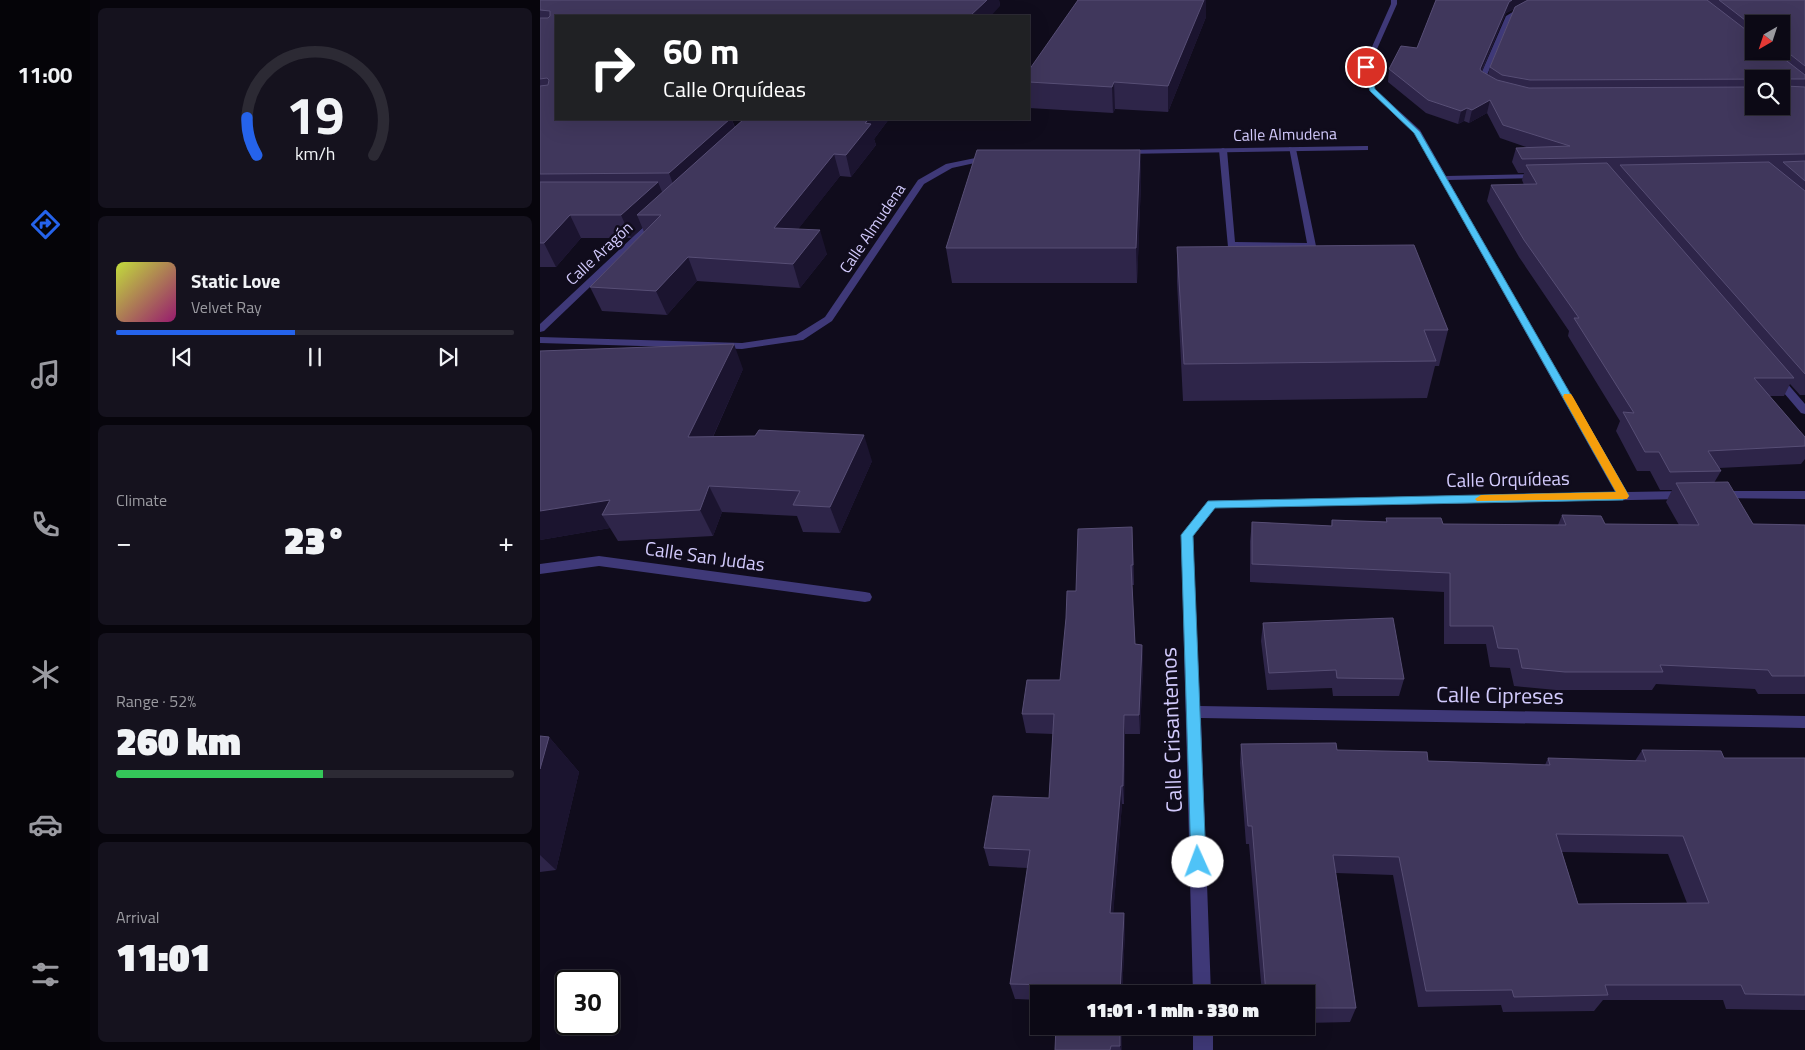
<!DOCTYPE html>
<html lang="en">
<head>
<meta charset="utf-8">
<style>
  :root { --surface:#0c0915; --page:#15121e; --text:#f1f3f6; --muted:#9a9aa0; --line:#2c2a34; --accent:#2563eb }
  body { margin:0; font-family:"Titillium Web",sans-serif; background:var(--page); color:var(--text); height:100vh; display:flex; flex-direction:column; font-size:19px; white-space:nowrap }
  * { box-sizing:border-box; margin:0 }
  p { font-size:16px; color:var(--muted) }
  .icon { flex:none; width:28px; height:28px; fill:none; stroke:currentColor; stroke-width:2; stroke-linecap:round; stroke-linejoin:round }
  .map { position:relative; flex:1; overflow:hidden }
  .panel { display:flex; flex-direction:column; gap:8px; padding:8px; background:#07050c; width:450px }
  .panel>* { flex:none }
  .banner { position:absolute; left:15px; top:15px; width:475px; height:105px; border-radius:0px; box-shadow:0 5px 20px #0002,0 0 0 1px var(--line); background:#202124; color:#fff; overflow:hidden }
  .needle { width:32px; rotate:219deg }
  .fabs { position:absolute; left:1205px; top:15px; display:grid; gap:10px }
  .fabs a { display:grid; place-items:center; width:45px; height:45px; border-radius:0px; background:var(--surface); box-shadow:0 5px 20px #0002,0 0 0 1px var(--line); font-size:25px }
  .speed { position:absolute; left:15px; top:970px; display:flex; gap:10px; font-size:25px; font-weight:700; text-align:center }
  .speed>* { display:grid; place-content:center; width:65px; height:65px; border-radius:50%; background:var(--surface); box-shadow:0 5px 20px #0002,0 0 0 1px var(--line); line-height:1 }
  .speed .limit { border:2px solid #111; border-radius:8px; background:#fff; color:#111 }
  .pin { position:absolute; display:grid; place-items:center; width:42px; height:42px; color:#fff; margin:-21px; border:2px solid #fff; border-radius:50%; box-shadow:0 1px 5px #0007 }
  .me { position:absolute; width:55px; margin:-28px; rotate:358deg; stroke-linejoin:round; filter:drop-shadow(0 0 4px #0008) }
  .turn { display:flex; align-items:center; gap:18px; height:105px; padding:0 25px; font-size:22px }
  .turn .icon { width:65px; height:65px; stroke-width:2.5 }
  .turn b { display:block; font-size:35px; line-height:42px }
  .big { font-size:38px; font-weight:800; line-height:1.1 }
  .panel .tile { flex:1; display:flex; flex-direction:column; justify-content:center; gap:8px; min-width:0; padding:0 18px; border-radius:8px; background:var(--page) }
  .panel .dial { align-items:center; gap:0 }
  .dial svg { height:130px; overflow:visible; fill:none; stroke:var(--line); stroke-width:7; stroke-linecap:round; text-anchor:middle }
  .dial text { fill:var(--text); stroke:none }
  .song { display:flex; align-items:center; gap:15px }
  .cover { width:60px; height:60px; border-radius:8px; background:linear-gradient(135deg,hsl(70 70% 55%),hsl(320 70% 35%)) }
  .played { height:5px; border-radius:2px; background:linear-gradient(90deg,var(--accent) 45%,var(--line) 45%) }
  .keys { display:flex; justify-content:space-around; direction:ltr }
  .heat { display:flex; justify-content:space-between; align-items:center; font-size:28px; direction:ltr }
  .charge { height:8px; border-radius:4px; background:linear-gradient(90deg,#34c759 52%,var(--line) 0) }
  .trip { position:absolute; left:490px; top:985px; width:285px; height:50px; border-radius:0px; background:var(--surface); box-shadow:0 5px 20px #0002,0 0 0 1px var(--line); font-weight:800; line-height:50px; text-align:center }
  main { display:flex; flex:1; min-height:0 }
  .tabs { display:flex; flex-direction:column; width:90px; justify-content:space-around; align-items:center; background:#050408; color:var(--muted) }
  .tabs .icon { width:35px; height:35px }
  .tabs .current { color:var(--accent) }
  .tabs b { font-size:22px; color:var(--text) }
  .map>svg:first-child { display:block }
</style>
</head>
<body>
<main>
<nav class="tabs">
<b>11:00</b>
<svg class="icon current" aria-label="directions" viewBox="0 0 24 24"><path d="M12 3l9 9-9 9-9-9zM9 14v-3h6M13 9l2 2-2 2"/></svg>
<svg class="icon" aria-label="music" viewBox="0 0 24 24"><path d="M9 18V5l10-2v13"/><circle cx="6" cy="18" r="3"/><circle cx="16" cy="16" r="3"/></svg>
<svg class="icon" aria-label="phone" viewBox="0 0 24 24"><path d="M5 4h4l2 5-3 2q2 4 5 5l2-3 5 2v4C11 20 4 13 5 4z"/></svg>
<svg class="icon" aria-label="climate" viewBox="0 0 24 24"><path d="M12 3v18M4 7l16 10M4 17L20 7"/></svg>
<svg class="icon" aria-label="car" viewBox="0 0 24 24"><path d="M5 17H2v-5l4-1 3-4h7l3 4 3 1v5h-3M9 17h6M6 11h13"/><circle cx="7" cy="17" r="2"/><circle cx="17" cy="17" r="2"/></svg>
<svg class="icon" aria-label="filters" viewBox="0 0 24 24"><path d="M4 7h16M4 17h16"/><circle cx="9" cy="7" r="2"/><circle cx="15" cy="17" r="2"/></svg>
</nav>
<section class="panel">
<div class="tile dial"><svg viewBox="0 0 100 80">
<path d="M14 69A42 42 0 1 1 86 69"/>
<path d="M14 69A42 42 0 0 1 8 46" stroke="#2563eb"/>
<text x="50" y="56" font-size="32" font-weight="700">19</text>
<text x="50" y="72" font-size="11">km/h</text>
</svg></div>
<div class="tile">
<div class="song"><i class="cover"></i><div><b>Static Love</b><p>Velvet Ray</p></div></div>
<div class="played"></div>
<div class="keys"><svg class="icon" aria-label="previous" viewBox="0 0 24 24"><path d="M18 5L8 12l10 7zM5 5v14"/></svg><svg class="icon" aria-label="pause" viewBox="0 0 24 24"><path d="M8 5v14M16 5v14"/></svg><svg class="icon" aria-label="next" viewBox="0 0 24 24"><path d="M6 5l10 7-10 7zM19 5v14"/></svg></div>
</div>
<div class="tile"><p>Climate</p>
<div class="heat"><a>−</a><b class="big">23°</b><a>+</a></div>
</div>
<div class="tile"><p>Range · 52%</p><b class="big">260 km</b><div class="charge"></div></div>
<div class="tile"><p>Arrival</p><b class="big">11:01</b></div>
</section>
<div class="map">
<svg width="1265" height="1050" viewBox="0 0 1265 1050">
  <rect width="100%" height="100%" fill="#100c1c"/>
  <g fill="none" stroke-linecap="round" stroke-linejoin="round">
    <path fill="#3f3978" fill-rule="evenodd" d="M749 147 756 149 776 246 772 249 688 247 679 150 683 148 687 150 695 242 767 243Z"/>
    <path fill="#3f3978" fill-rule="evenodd" d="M851 0H857V4L829 67 835 89 880 130 906 176 1002 174V178H999L908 180 1087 492 1145 491 1151 495 1145 499 675 508 653 536 660 706 1265 716V728L661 718 671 994H653L641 535 668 501 1075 492 874 133 830 91 823 67 851 4Z
      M985 5 990 6 971 17 945 80 952 86 947 87 938 81 966 16Z
      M825 146H828V150L583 154 579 152 583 150Z
      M450 155 454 157 453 159 412 168 384 184 292 321 263 340 202 349 0 343V337L202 343 256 335 285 317 378 180 406 164Z
      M112 219 119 221 4 331 0 332V324Z
      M1236 374 1240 375 1265 404V414L1261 413 1232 379 1231 377 1232 375Z
      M1180 491H1265V499L1176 498 1174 495 1176 492Z
      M59 556 325 592 330 593 332 597 330 601 325 602 59 566 0 574V564Z
      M653 1026H673V1050H653Z"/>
  </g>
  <path fill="#2e2549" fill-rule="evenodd" d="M0 0H459L460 6 16 16 192 120 195 127 253 120 255 119H349L334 139 336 145 311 177 300 176 258 229 287 254 260 288 157 281 127 315 62 311 50 287 104 232 102 227 91 238H41L16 267H0Z
    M896 0H1265V395H1260L1250 384 1244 396H1229L1265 437V459L1261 464 1179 468 1181 471 1174 483 1213 524 1265 525V694H1218L1215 689 1116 684 1112 690H1016L974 686 970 668 950 667 946 644H904V592L710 582V541L712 522 791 526 792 520 846 522V518L903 524 1018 525 1022 515 1065 524 1139 525 1126 502 1132 490H1120L1110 471H1097L1076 431 1080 421 1028 336 1029 331 979 257 947 201 951 185H984L982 180 984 173H978L972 162 976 148H989L960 138 947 113 929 123 924 121 918 124 886 113 848 82 849 69 877 48ZM974 9 950 67 948 75 942 71 966 13ZM1214 24H1241V51H1214ZM1214 79H1241L1214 106Z
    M666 17 628 112 575 109 573 113 489 108V70Z
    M600 150 601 182 597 283H412L406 248Z
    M637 247 908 330 899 366H895L887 398 643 401 637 282Z
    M203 369 173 437 332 461 300 533 263 532 257 516 182 512 173 536 78 541 70 528 0 540Z
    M593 548 594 585H592L595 644 602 645 603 664 600 734H585L584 804H582L573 913H584L585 930 582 994H499V1000L475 999 470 984 488 868 449 866 444 848 509 798 513 734 486 733 482 714 520 680Z
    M723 623 864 679 859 696H793L792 688 727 690 721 641Z
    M0 736 9 737 39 772 16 870 0 872Z
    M701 744 797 750 888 761 1005 765 1008 758 1095 761 1102 750 1184 758H1265V1010L1186 1009 1183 1000H1063L1054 1011 963 1012 961 1005 878 1007 853 875 796 873 816 1008 810 1022 766 1023V994H722L709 844H706L700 763ZM1022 852 1128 854 1147 903 1038 904Z
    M516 1026H582V1050H515Z"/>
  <path fill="#1b142f" d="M447 0H459L460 6 451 16H430Z
    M664 0H666V17L628 112V86Z
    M972 0H1004L986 3 966 13 937 81 940 69 969 2Z
    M574 82 575 109 573 113 572 87Z
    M950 100 947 113 929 123 932 110Z
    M927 108 924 121 918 124 921 111Z
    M172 119H193L192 120 198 138 137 195 129 173Z
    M329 119H349L334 139 336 145 311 177 306 155Z
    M600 150 601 182 597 283 596 248Z
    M294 154 300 176 241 251 234 228Z
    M118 182 127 204 97 215 102 227 91 238 81 215Z
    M30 215 41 238 16 267 4 243Z
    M280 230 287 254 260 288 253 264Z
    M148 257 157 281 127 315 116 291Z
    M194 344 203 369 161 463 148 437Z
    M324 435 332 461 300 533 290 507Z
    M169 486 182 512 173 536 160 510Z
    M70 500 62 515 70 528 0 540V511Z
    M602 645 603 664 600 734 599 715Z
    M584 715 585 734 584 804 583 786Z
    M9 737 39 772 16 870 0 855V769Z
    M581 786 582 804 572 930 570 913Z
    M584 913 585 930 582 994H580Z
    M580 1026H582V1050H581L580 1046Z"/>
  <path fill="#40375c" stroke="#574e75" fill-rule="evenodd" d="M0 0H447L430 16H16V119H190L129 173 0 174V86L8 85 9 80 7 78 0 79V18H8L10 16V11L0 10Z
    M538 0H664L628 86 574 82 572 87 489 82V70Z
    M896 0H972L969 2 940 69 941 71 957 80 989 88 1214 87V106H1241V79L990 80 962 75 950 67 975 7 988 0H1167L1214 36V51H1234L1265 75V79H1247L1245 81V86L1265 87V154L982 159 976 148 1030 146 963 125 950 100 932 110 927 108 921 111 888 100 849 69 861 46 877 48Z
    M1179 0H1265V66L1241 47V24H1214V27Z
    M204 119 253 120 255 119H329L325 123 331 124 306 155 294 154 234 228 280 230 253 264 148 257 116 291 50 287 121 215H97Z
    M437 150H600L596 248H406Z
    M1265 161V181L1243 162Z
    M1229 162 1265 191V374L1080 165Z
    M1067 163 1254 378H1214L1265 437V446L1168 451 1181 471 1130 472 1119 452H1105L1083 412 1094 413 1034 318H1039L984 240 951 185 997 184 986 165Z
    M0 182H118L81 215H30L4 243H0Z
    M874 245 908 330H884L896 361 644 364 637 247Z
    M194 344 148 437 215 436 219 430 324 435 290 507 253 505 260 491 169 486 160 510 62 515 70 500 0 511V351Z
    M1188 482 1213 524 1265 525V676H1232L1228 670 1120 665 1123 672H1025L982 668 978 649 958 648 953 626H910V573L712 564V522L792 526V520L847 522 846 518H901L903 524 1026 525 1022 515 1061 516 1065 524 1159 525 1136 483Z
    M592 527 593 565H591L595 644 602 645 599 715H584L583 786H581L570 913H584L580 994H517V985L470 984 490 850 444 848 453 796 509 798 514 714H482L487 680H520L526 618 527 591H536L538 529Z
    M853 618 864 679 797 678 796 670 729 673 723 623Z
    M0 736 9 737 0 769Z
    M796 743 797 750 887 752 888 761 1010 765 1008 758 1106 761 1102 750 1181 751 1184 758H1265V995L1205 994 1201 985H1065L1068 995 974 997 972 990 886 991 859 857 793 855 816 1008H766V994H726L712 826H708L701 744ZM1016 834 1143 836 1169 903 1038 904Z
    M516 1026H580V1046H571L570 1050H515Z"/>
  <path fill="#4fc3f7" stroke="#337fa1" d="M826 65 829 67 835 89 880 132 1089 496 1083 500 675 508 653 536 666 862 664 867 658 870 653 867 651 862 641 535 668 501 1076 492 874 133 830 91 823 67Z"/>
  <path fill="#f59e0b" d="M1024 394H1031L1033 397 1089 496 1087 499 937 501 935 499 941 495 1076 492 1023 397Z"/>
  <g text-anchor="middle" stroke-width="5" stroke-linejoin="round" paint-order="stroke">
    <g font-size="16" fill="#d2cafc" stroke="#100c1c">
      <text transform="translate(745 134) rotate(-1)" y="6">Calle Almudena</text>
      <text transform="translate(332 228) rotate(-56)" y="6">Calle Almudena</text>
      <text transform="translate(59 253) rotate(-43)" y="6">Calle Aragón</text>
    </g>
    <g font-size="19" fill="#d2cafc" stroke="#100c1c">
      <text transform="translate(968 479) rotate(-1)" y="7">Calle Orquídeas</text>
      <text transform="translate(165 556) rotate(8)" y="7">Calle San Judas</text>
    </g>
    <g font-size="22" fill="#d2cafc" stroke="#100c1c">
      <text transform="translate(960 695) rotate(1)" y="8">Calle Cipreses</text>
      <text transform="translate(631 730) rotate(-92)" y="8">Calle Crisantemos</text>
    </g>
  </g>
</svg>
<div class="fabs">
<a><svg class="needle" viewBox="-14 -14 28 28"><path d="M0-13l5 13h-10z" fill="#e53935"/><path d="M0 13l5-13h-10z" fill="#9a9aa0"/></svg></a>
<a><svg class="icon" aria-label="search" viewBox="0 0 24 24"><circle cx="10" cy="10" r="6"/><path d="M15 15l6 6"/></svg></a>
</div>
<div class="speed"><div class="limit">30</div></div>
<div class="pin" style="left:826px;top:67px;background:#d93025"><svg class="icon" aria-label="arrive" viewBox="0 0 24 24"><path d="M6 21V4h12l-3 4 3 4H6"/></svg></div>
<svg class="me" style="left:658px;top:862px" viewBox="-20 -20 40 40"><circle r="19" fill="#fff"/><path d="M0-13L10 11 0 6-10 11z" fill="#4fc3f7"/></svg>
<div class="trip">11:01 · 1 min · 330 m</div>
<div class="banner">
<div class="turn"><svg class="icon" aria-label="right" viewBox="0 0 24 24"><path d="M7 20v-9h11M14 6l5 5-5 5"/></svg><div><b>60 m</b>Calle Orquídeas</div></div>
</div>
</div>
</main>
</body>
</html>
